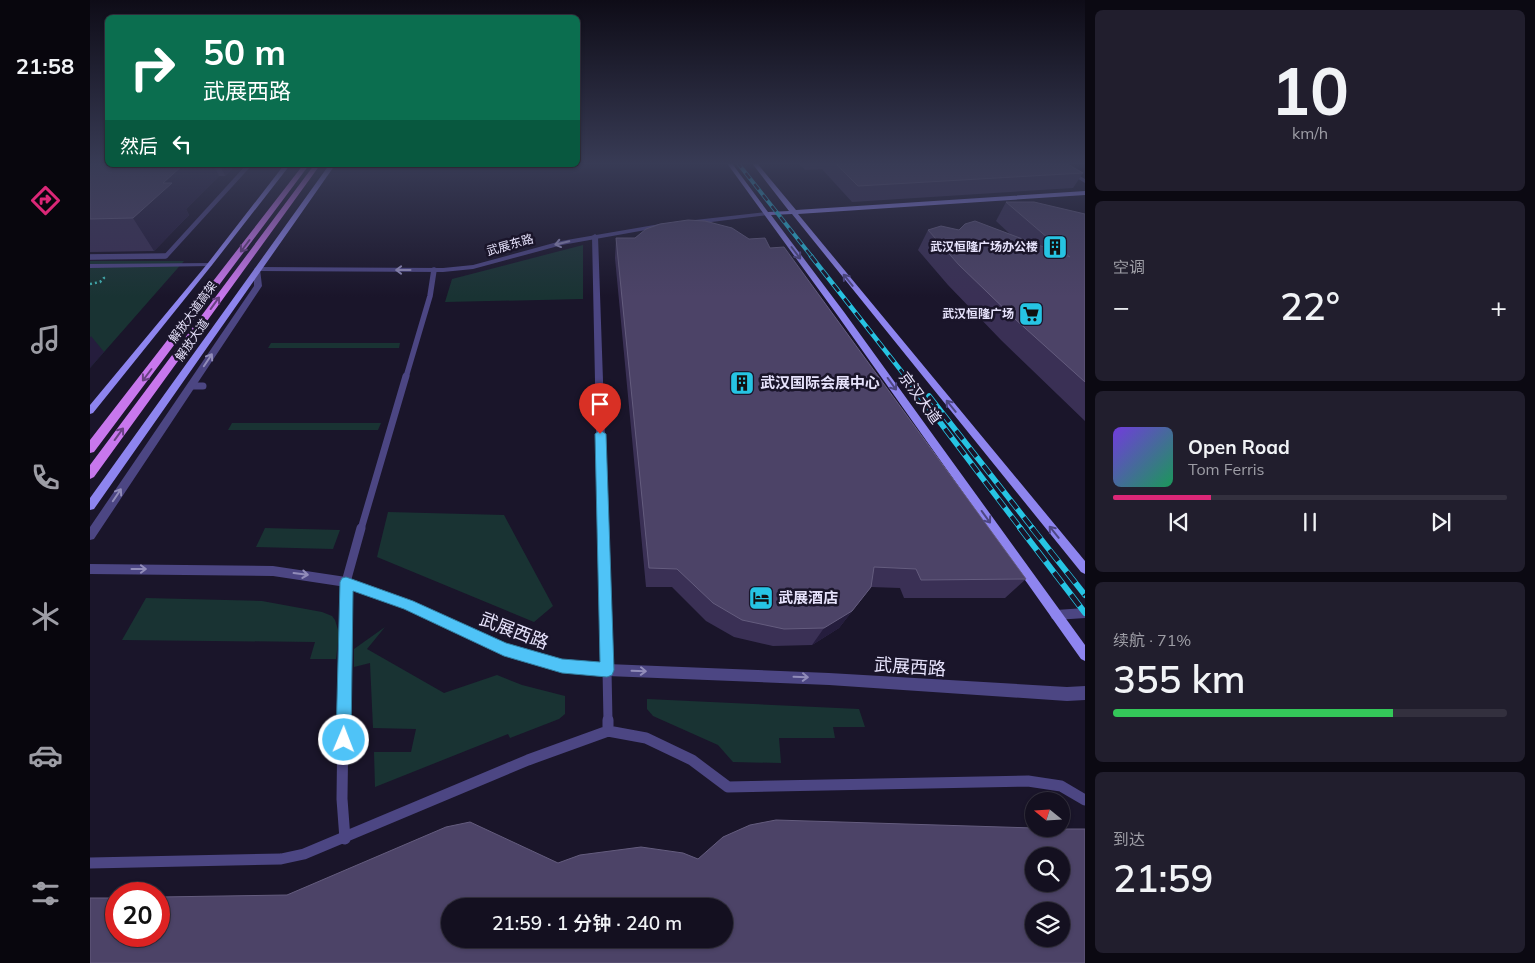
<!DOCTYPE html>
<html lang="zh">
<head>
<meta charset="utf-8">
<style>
  :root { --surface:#141020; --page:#211e2d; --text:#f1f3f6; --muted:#9d9da5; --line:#33303e; --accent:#db2777 }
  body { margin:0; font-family:Mulish,"Noto Sans SC",sans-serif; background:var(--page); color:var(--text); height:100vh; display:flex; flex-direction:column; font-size:19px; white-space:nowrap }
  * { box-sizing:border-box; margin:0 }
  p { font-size:16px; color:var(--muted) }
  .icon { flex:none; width:28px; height:28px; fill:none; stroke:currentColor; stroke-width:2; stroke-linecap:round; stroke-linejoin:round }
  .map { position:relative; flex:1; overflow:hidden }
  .sheet { display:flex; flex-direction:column; gap:10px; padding:10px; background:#0b0912; width:450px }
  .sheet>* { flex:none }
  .guide { position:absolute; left:15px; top:15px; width:475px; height:152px; border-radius:8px; box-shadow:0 1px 4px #0004,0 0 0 1px var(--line); background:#0b6e4f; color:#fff; overflow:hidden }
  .needle { width:32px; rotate:288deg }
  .controls { position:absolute; left:935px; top:792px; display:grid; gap:10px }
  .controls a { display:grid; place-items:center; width:45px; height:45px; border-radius:50%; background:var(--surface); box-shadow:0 1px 4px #0004,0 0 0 1px var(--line); font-size:25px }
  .speed { position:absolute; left:15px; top:882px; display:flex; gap:10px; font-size:25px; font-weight:700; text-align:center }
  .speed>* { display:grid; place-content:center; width:65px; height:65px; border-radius:50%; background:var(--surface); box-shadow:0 1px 4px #0004,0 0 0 1px var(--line); line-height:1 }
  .speed .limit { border:8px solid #d22; background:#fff; color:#111 }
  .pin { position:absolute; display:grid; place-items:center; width:42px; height:42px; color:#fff; margin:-51px -21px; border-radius:50% 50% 50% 0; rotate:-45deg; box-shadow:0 0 5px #0007 }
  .pin .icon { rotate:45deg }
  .me { position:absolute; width:55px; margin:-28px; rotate:1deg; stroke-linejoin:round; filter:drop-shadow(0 0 4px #0008) }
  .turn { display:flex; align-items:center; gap:18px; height:105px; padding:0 15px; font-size:22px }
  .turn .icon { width:65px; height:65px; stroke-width:2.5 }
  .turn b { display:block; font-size:35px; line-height:42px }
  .then { display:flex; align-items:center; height:48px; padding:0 15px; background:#0003; gap:10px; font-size:19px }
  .big { font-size:38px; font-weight:600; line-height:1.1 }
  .sheet .widget { flex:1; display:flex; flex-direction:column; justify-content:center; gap:8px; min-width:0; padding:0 18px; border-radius:8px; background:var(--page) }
  .sheet .dial { align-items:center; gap:0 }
  .dial b { font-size:65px; line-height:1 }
  .song { display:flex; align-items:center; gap:15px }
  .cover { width:60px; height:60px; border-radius:8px; background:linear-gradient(135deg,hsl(260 70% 55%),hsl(150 70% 35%)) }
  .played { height:5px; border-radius:2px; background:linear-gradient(90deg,var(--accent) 25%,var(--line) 25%) }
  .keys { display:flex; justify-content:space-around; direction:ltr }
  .heat { display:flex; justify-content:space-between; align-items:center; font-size:28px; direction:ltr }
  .charge { height:8px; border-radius:4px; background:linear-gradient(90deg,#34c759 71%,var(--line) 0) }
  .trip { position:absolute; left:351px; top:898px; width:292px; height:50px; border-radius:25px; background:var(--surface); box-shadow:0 1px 4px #0004,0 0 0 1px var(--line); font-weight:600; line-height:50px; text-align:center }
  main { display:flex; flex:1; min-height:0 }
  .menu { display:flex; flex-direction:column; width:90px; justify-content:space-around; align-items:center; background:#08060d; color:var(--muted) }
  .menu .icon { width:35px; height:35px }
  .menu .active { color:var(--accent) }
  .menu b { font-size:22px; color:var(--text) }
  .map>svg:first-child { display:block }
</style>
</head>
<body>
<main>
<nav class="menu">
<b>21:58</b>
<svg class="icon active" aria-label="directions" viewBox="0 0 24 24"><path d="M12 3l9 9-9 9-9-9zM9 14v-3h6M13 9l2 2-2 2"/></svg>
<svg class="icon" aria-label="music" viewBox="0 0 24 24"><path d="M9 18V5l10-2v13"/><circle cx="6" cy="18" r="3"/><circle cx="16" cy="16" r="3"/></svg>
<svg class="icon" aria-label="phone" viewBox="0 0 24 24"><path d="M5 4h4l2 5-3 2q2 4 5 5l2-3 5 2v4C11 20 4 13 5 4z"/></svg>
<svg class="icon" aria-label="climate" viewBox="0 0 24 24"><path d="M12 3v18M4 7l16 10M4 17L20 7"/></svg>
<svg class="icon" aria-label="car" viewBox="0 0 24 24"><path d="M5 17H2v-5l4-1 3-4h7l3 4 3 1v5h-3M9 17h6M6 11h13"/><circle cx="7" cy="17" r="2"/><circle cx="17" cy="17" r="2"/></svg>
<svg class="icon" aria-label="filters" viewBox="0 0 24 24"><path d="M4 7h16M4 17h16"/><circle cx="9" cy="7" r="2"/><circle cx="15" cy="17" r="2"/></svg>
</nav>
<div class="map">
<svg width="995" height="963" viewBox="0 0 995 963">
  <rect width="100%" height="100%" fill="#1a152a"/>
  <path fill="#193333" d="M493 245V299L355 302 362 279Z
    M0 261H94L0 368Z
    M181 343H310L309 348H178Z
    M142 423H291L288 430H138Z
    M298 512 414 515 463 606 444 622 287 557Z
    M175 528 250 530 243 549 166 547Z
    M56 598 172 601 232 612 242 616 245 620 249 633 246 659H220L225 642 32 640Z
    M295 627 277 649 354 693 407 675 432 685 475 696V714L469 719 420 738 418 734 285 787 284 752H321L326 729 283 728 280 663 264 667V649Z
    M557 699 769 709 775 727H743L745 738H689L691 763 643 762 628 745 563 716 557 709Z"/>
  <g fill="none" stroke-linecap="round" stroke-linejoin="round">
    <path stroke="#41b0b0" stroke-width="2.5" stroke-dasharray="2 3" stroke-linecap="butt" d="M0 284 10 282 14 278 13 276"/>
    <path stroke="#4c4683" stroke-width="4.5" d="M0 257 76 256 159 165"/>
    <path stroke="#4c4683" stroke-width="5.5" d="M0 257 75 256
      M316 377 340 296 344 270"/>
    <path stroke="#4c4683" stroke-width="7" d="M101 386H113
      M271 529 316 376"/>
    <path stroke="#4c4683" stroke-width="9" d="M517 670 518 721
      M253 721 256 582 271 528"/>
    <path stroke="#4c4683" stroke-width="11" d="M253 720 252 799 255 839
      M518 731 556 738 602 760 638 787 938 781 971 786 995 800
      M0 863 191 859 214 854 438 760 518 731V720"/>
    <path fill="#4c4683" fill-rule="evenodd" d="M505 234 508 236 523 670 522 674 517 676 512 674 511 670 502 236Z
      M122 263V265L120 266 0 268V264Z
      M167 267 170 269 172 286 4 539 0 540V527L164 286V269Z"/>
    <path fill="#4c4683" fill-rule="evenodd" d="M961 162H966L995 179V183Z
      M676 212 679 214 678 215 605 224 602 222 605 220Z
      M576 223 578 224V226L472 245 383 269 353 272 167 271 164 269 167 267 353 268 383 265 471 241Z
      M0 564 183 566 256 577 323 601 416 644 472 660 517 664 739 673 977 687 995 686V700L977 701 739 685 517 676 472 672 414 656 315 609 256 587 183 576 0 574Z
      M995 608V618L966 620 962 619 960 615 962 611 966 610Z"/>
    <path fill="#8e85ef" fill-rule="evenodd" d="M636 162H641L678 212 699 211 661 162H666L706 210 995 191V195L708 214 995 561V574L991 572 702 214 681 215 754 312 995 645V661L991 659 748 316Z
      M194 165H200L122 265 3 413 0 414V405L118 263Z
      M239 165H245L4 509 0 510V498Z"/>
    <path fill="#c877ed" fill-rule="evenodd" d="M213 165H219L4 452 0 453V440Z
      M224 165H230L4 477 0 479V465Z"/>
    <defs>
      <path id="rail-far3" d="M647 162 722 257"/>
      <path id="rail-far2" d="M721 256 816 377"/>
      <path id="rail-far1" d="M815 376 931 529
        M839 396 943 529"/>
      <path id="rail" d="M930 528 995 613
        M942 528 995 595"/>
    </defs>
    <use href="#rail-far3" stroke="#26c4e3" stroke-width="4"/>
    <use href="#rail-far2" stroke="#26c4e3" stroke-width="4.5"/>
    <use href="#rail-far1" stroke="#26c4e3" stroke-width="5.5"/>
    <use href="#rail" stroke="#26c4e3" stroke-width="6"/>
    <use href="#rail-far3" stroke="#1a152a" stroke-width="2.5" stroke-dasharray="7" stroke-linecap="butt"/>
    <use href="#rail-far2" stroke="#1a152a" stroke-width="3" stroke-dasharray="9" stroke-linecap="butt"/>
    <use href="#rail-far1" stroke="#1a152a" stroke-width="4" stroke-dasharray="11" stroke-linecap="butt"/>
    <use href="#rail" stroke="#1a152a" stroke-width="4.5" stroke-dasharray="14" stroke-linecap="butt"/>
  </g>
  <path fill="#3a3055" d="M0 162 18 165H146L135 176H129L96 209 99 215 64 251 0 252Z
    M708 162H974L993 173 983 188 762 202 732 169 715 170Z
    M916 202 995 214V421L911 340 858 285 828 250 838 230H869L920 234 906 221Z
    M526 238 659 239 680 248 936 579 915 598H814L810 588 781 587 749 628 722 645 683 646 644 637 616 621 582 587H556L525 258Z"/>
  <path fill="#251d3d" d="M93 165H124L129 176 96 209 99 215 64 251 43 218 73 183Z
    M130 165H146L135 176Z
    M1 336 14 352 0 368V338Z
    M781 587 749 628 722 645 734 628Z"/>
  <path fill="#4c4367" stroke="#645c7e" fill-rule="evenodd" d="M0 162H18V165H93L73 183H82L43 218 0 219Z
    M744 162H974L993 173 768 186Z
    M916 202H944L995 214V382L925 319 869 265 838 230 851 226 869 230 875 224 885 221 980 257Z
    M598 220 615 221 642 228 659 239 675 238 680 248 694 247 936 579 831 580 826 569 784 567 781 587 762 611 734 628 694 629 652 620 623 603 587 569 559 568 526 238H545L556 229 570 224Z
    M686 820 944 828V829H995V963H0V898H26V936H69V897L197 895 356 827 380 822 468 863 490 855 551 847 593 853 608 859 633 837 660 825ZM944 856H971V884H944ZM360 906H635V939H360ZM944 911H971V939H944Z"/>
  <defs><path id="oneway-shaft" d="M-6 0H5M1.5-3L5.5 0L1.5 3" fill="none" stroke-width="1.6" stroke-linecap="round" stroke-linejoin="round" transform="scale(1.25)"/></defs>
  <g stroke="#918cb9">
    <use href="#oneway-shaft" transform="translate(472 243) rotate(167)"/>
    <use href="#oneway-shaft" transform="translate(313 270) rotate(-180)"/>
    <use href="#oneway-shaft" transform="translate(118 360) rotate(-56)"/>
    <use href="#oneway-shaft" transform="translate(27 495) rotate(-56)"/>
    <use href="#oneway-shaft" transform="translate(49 569)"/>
    <use href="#oneway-shaft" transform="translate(211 574) rotate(7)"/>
    <use href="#oneway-shaft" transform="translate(549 671) rotate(2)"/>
    <use href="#oneway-shaft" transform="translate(711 677) rotate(2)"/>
  </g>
  <g stroke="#684182">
    <use href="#oneway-shaft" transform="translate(155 246) rotate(127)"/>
    <use href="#oneway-shaft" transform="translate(125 303) rotate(-54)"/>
    <use href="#oneway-shaft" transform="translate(57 375) rotate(127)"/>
    <use href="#oneway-shaft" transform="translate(29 434) rotate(-54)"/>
  </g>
  <g stroke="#4e4783">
    <use href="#oneway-shaft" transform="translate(706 253) rotate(53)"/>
    <use href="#oneway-shaft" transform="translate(758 280) rotate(-129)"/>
    <use href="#oneway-shaft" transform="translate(802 384) rotate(54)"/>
    <use href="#oneway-shaft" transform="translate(861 406) rotate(-129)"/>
    <use href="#oneway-shaft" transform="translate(896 517) rotate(54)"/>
    <use href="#oneway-shaft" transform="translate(964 532) rotate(-129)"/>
  </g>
  <linearGradient id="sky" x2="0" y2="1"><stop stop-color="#0e0c17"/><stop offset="0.55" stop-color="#383b55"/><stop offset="1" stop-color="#383b55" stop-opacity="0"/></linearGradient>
  <rect width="995" height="297" fill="url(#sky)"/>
  <path fill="#4fc3f7" stroke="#337fa1" d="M510 430 516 434 524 670 522 675 517 677 472 673 414 656 314 609 263 591 261 740 259 745 254 748 248 745 246 740 250 582 252 578 256 577 323 601 416 643 472 659 510 662 505 434Z"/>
  <defs>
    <symbol id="building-square" viewBox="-11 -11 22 22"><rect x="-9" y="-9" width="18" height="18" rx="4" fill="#26c4e3" stroke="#1a152a"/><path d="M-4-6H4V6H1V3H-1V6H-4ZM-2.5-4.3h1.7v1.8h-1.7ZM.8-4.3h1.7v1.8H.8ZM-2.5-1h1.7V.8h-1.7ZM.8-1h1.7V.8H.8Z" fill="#111"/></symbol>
    <symbol id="supermarket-square" viewBox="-11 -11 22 22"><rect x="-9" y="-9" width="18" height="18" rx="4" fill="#26c4e3" stroke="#1a152a"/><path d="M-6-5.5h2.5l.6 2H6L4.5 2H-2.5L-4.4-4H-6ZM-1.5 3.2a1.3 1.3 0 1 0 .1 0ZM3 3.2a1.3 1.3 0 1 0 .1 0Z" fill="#111"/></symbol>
    <symbol id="hotel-square" viewBox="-11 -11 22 22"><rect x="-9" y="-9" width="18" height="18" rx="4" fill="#26c4e3" stroke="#1a152a"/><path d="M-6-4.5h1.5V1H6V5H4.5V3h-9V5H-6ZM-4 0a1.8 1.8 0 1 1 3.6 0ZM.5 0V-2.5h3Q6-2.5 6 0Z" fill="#111"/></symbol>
  </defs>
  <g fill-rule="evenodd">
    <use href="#building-square" x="951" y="233" width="28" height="28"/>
    <use href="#supermarket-square" x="927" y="300" width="28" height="28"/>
    <use href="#building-square" x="638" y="369" width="28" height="28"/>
    <use href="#hotel-square" x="657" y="584" width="28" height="28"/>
  </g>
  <g text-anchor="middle" stroke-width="5" stroke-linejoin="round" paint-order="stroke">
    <g font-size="12" fill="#e6e2fb" stroke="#1a152a">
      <text transform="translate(420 245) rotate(-16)" y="4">武展东路</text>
      <text transform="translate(103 312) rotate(-54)" y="4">解放大道高架</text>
      <text transform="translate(102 340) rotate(-55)" y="4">解放大道</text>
    </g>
    <g font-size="12" font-weight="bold" fill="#e6e2fb" stroke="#1a152a" text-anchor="end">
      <text x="948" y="251">武汉恒隆广场办公楼</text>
      <text x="924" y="318">武汉恒隆广场</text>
    </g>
    <g font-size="15" font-weight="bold" fill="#e6e2fb" stroke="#1a152a" text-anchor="start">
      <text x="670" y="388">武汉国际会展中心</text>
      <text x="688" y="603">武展酒店</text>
    </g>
    <g font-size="15" fill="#e6e2fb" stroke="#1a152a">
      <text transform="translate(830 398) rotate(54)" y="5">京汉大道</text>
    </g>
    <g font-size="18" fill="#e6e2fb" stroke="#1a152a">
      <text transform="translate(424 631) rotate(21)" y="6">武展西路</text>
      <text transform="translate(820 667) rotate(4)" y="6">武展西路</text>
    </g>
  </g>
</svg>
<div class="controls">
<a><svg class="needle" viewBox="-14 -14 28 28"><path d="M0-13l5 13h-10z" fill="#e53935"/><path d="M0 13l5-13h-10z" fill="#9d9da5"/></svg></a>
<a><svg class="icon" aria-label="search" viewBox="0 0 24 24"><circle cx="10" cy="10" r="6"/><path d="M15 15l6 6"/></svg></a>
<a><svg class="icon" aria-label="layers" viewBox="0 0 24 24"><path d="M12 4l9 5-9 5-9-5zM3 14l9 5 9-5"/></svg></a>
</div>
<div class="speed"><div class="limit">20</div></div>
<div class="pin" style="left:510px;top:434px;background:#d93025"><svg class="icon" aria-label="arrive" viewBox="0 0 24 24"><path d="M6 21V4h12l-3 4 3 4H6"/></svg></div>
<svg class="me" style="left:254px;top:740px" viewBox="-20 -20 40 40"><circle r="17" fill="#4fc3f7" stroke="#fff" stroke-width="3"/><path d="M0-11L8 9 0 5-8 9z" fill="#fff"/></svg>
<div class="trip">21:59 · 1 分钟 · 240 m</div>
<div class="guide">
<div class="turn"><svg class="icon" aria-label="right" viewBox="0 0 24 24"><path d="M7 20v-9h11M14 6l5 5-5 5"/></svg><div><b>50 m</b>武展西路</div></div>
<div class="then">然后<svg class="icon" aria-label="left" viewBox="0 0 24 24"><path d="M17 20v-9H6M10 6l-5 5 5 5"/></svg></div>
</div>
</div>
<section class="sheet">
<div class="widget dial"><b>10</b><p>km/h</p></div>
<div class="widget"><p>空调</p>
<div class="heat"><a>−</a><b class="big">22°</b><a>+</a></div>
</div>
<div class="widget">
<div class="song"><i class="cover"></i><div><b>Open Road</b><p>Tom Ferris</p></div></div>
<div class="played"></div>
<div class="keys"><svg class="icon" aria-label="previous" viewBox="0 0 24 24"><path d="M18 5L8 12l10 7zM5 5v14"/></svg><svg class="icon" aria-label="pause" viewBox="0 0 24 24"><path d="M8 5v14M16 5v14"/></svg><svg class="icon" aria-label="next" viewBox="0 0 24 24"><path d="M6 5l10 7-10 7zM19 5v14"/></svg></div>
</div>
<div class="widget"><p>续航 · 71%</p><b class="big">355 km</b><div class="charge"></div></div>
<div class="widget"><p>到达</p><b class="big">21:59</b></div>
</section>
</main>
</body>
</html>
